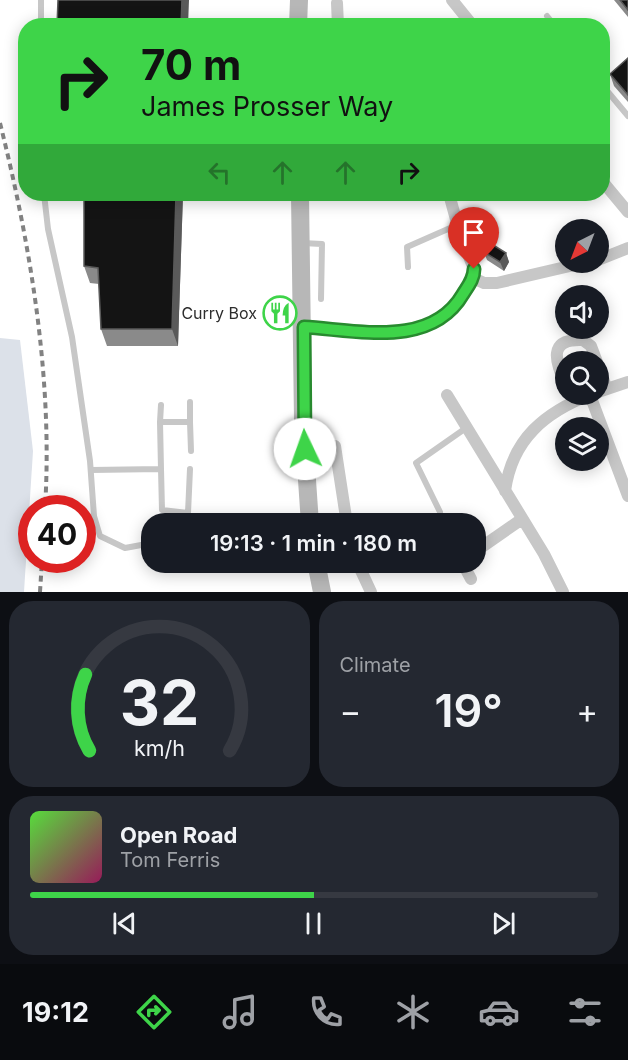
<!DOCTYPE html>
<html lang="en">
<head>
<meta charset="utf-8">
<style>
  :root { --surface:#171b24; --page:#242831; --text:#f1f3f6; --muted:#9ea1a6; --line:#363941; --accent:#3ed449 }
  body { margin:0; font-family:Inter,sans-serif; background:var(--page); color:var(--text); height:100vh; display:flex; flex-direction:column; font-size:22px; white-space:nowrap }
  * { box-sizing:border-box; margin:0 }
  p { font-size:20px; color:var(--muted) }
  .icon { flex:none; width:33px; height:33px; fill:none; stroke:currentColor; stroke-width:2; stroke-linecap:round; stroke-linejoin:round }
  .map { position:relative; height:592px; overflow:hidden }
  .side { display:flex; flex-direction:column; gap:9px; padding:9px; background:#0d0f14; flex:1 }
  .side>* { flex:none }
  .top-card { position:absolute; left:18px; top:18px; width:592px; height:183px; border-radius:24px; box-shadow:0 3px 15px #0003; background:#3ed449; color:#111; overflow:hidden }
  .needle { width:39px; rotate:222deg }
  .controls { position:absolute; left:555px; top:219px; display:grid; gap:12px }
  .controls a { display:grid; place-items:center; width:54px; height:54px; border-radius:50%; background:var(--surface); box-shadow:0 3px 15px #0003; font-size:30px }
  .speed { position:absolute; left:18px; top:495px; display:flex; gap:12px; font-size:30px; font-weight:700; text-align:center }
  .speed>* { display:grid; place-content:center; width:78px; height:78px; border-radius:50%; background:var(--surface); box-shadow:0 3px 15px #0003; line-height:1 }
  .speed .limit { border:9px solid #d22; background:#fff; color:#111 }
  .pin { position:absolute; display:grid; place-items:center; width:51px; height:51px; color:#fff; margin:-62px -26px; border-radius:50% 50% 50% 0; rotate:-45deg; box-shadow:0 0 6px #0007 }
  .pin .icon { rotate:45deg }
  .me { position:absolute; width:66px; margin:-33px; rotate:357deg; stroke-linejoin:round; filter:drop-shadow(0 0 4px #0008) }
  .turn { display:flex; align-items:center; gap:21px; height:126px; padding:0 24px; font-size:27px }
  .turn .icon { width:78px; height:78px; stroke-width:2.5 }
  .turn b { display:block; font-size:42px; line-height:51px }
  .lanes { display:flex; align-items:center; height:57px; padding:0 24px; background:#0003; justify-content:center; gap:30px; direction:ltr }
  .lanes .off { opacity:.35 }
  .big { font-size:45px; font-weight:600; line-height:1.1 }
  .side .tile { flex:1; display:flex; flex-direction:column; justify-content:center; gap:9px; min-width:0; padding:0 21px; border-radius:24px; background:var(--page) }
  .side .dial { align-items:center; gap:0 }
  .dial svg { height:156px; overflow:visible; fill:none; stroke:var(--line); stroke-width:7; stroke-linecap:round; text-anchor:middle }
  .dial text { fill:var(--text); stroke:none }
  .song { display:flex; align-items:center; gap:18px }
  .cover { width:72px; height:72px; border-radius:9px; background:linear-gradient(135deg,hsl(110 70% 55%),hsl(330 70% 35%)) }
  .played { height:6px; border-radius:3px; background:linear-gradient(90deg,var(--accent) 50%,var(--line) 50%) }
  .keys { display:flex; justify-content:space-around; direction:ltr }
  .heat { display:flex; justify-content:space-between; align-items:center; font-size:33px; direction:ltr }
  .side .tiles { flex:1; display:grid; gap:9px; grid-template-columns:1fr 1fr }
  .tile:last-child { grid-column:span 2 }
  .trip { position:absolute; left:141px; top:513px; width:345px; height:60px; border-radius:24px; background:var(--surface); box-shadow:0 3px 15px #0003; font-weight:600; line-height:60px; text-align:center }
  .tab-bar { display:flex; height:96px; justify-content:space-around; align-items:center; background:#090b0e; color:var(--muted) }
  .tab-bar .icon { width:42px; height:42px }
  .tab-bar .on { color:var(--accent) }
  .tab-bar b { font-size:27px; color:var(--text) }
  .map>svg:first-child { display:block }
</style>
</head>
<body>
<div class="map">
<svg width="628" height="592" viewBox="0 0 628 592">
  <rect width="100%" height="100%" fill="#fff"/>
  <path fill="#dce1e9" d="M0 338 20 340 33 451 24 592H0Z"/>
  <g fill="none" stroke-linecap="round" stroke-linejoin="round">
    <path stroke="#c7c7c7" stroke-width="6" d="M547 16 555 26
      M41 26V0
      M603 86 628 116
      M44 194 48 229 72 337 90 461 94 516 100 536 125 548 152 543
      M302 243 322 244 321 299
      M408 267 407 247 457 225
      M190 402V422
      M160 422 161 405
      M161 469 162 510 188 513 190 469
      M91 470 161 469 160 422H190L191 451
      M440 512 416 463 466 428"/>
    <path stroke="#c7c7c7" stroke-width="12" d="M452 0 473 26
      M337 3 338 26
      M603 182 628 212
      M598 260 628 248
      M473 278 484 283H497L587 262
      M304 327 399 333 428 325 451 311 473 278 474 269 460 234 449 194
      M598 366 607 389
      M566 386C557 364 545 338 583 340L591 346 597 362
      M598 392 628 382
      M447 395 544 554 563 592
      M590 395 628 496
      M335 446 347 524
      M505 491C512 439 545 412 592 394
      M476 551 522 519
      M357 562 371 592
      M462 562 471 579"/>
    <path stroke="#b7b7b7" stroke-width="18" d="M298 26 299 0
      M300 194 303 421 310 524
      M316 562 322 592"/>
    <path stroke="#828282" stroke-width="4" stroke-dasharray="6 4.5" stroke-linecap="butt" d="M0 123C31 247 53 381 45 508
      M40 592 42 560"/>
  </g>
  <path fill="#8a8a8a" d="M614 0H628V17Z
    M628 58V102L614 86 610 74Z
    M183 194 178 346H107L101 329 99 284 90 283 84 266Z
    M484 252 506 253 509 262 504 271 487 260Z"/>
  <path fill="#5a5a5a" d="M182 0H189L188 26H181Z
    M176 194H183L178 346 172 329Z
    M506 253 509 262 504 271 500 262Z"/>
  <path fill="#141414" stroke="#5a5a5a" stroke-width="1.5" d="M58 0H182L181 26H57Z
    M620 0H628V10Z
    M628 58V95L610 74Z
    M84 194H176L172 329H101L98 268 84 266Z
    M490 243 506 253 500 262 484 252Z"/>
  <g fill="none" stroke-linecap="round" stroke-linejoin="round">
    <defs>
      <path id="route" d="M305 449 304 327C357 330 431 349 463 294 468 286 474 279 474 269"/>
    </defs>
    <use href="#route" stroke="#288a2f" stroke-width="15"/>
    <use href="#route" stroke="#3ed449" stroke-width="10"/>
  </g>
  <defs>
    <symbol id="restaurant-ring" viewBox="-11 -11 22 22"><circle r="9.5" fill="#fff" stroke="#3ed449" stroke-width="1.5"/><path d="M-5-6h1v4h1v-4h1v4h1v-4h1v5L-1.5 .5V6h-2V.5L-5-1ZM5-6V6H3V1.5H1.5Q1.5-4 5-6Z" fill="#3ed449"/></symbol>
  </defs>
  <g fill-rule="evenodd">
    <use href="#restaurant-ring" x="261" y="294" width="38" height="38"/>
  </g>
  <g text-anchor="middle" stroke-width="6" stroke-linejoin="round" paint-order="stroke">
    <g font-size="16" fill="#2d2d2d" stroke="#fff" text-anchor="end">
      <text x="257" y="319">Curry Box</text>
    </g>
  </g>
</svg>
<div class="controls">
<a><svg class="needle" viewBox="-14 -14 28 28"><path d="M0-13l5 13h-10z" fill="#e53935"/><path d="M0 13l5-13h-10z" fill="#9ea1a6"/></svg></a>
<a><svg class="icon" aria-label="sound" viewBox="0 0 24 24"><path d="M4 9h4l5-4v14l-5-4H4zM17 9q2 3 0 6"/></svg></a>
<a><svg class="icon" aria-label="search" viewBox="0 0 24 24"><circle cx="10" cy="10" r="6"/><path d="M15 15l6 6"/></svg></a>
<a><svg class="icon" aria-label="layers" viewBox="0 0 24 24"><path d="M12 4l9 5-9 5-9-5zM3 14l9 5 9-5"/></svg></a>
</div>
<div class="speed"><div class="limit">40</div></div>
<div class="pin" style="left:474px;top:269px;background:#d93025"><svg class="icon" aria-label="arrive" viewBox="0 0 24 24"><path d="M6 21V4h12l-3 4 3 4H6"/></svg></div>
<svg class="me" style="left:305px;top:449px" viewBox="-20 -20 40 40"><circle r="19" fill="#fff"/><path d="M0-13L10 11 0 6-10 11z" fill="#3ed449"/></svg>
<div class="trip">19:13 · 1 min · 180 m</div>
<div class="top-card">
<div class="turn"><svg class="icon" aria-label="right" viewBox="0 0 24 24"><path d="M7 20v-9h11M14 6l5 5-5 5"/></svg><div><b>70 m</b>James Prosser Way</div></div>
<div class="lanes"><svg class="icon off" aria-label="left" viewBox="0 0 24 24"><path d="M17 20v-9H6M10 6l-5 5 5 5"/></svg><svg class="icon off" aria-label="ahead" viewBox="0 0 24 24"><path d="M12 20V5M6 11l6-6 6 6"/></svg><svg class="icon off" aria-label="ahead" viewBox="0 0 24 24"><path d="M12 20V5M6 11l6-6 6 6"/></svg><svg class="icon" aria-label="right" viewBox="0 0 24 24"><path d="M7 20v-9h11M14 6l5 5-5 5"/></svg></div>
</div>
</div>
<section class="side">
<div class="tiles">
<div class="tile dial"><svg viewBox="0 0 100 80">
<path d="M14 69A42 42 0 1 1 86 69"/>
<path d="M14 69A42 42 0 0 1 12 30" stroke="#3ed449"/>
<text x="50" y="56" font-size="32" font-weight="700">32</text>
<text x="50" y="72" font-size="11">km/h</text>
</svg></div>
<div class="tile"><p>Climate</p>
<div class="heat"><a>−</a><b class="big">19°</b><a>+</a></div>
</div>
<div class="tile">
<div class="song"><i class="cover"></i><div><b>Open Road</b><p>Tom Ferris</p></div></div>
<div class="played"></div>
<div class="keys"><svg class="icon" aria-label="previous" viewBox="0 0 24 24"><path d="M18 5L8 12l10 7zM5 5v14"/></svg><svg class="icon" aria-label="pause" viewBox="0 0 24 24"><path d="M8 5v14M16 5v14"/></svg><svg class="icon" aria-label="next" viewBox="0 0 24 24"><path d="M6 5l10 7-10 7zM19 5v14"/></svg></div>
</div>
</div>
</section>
<nav class="tab-bar">
<b>19:12</b>
<svg class="icon on" aria-label="directions" viewBox="0 0 24 24"><path d="M12 3l9 9-9 9-9-9zM9 14v-3h6M13 9l2 2-2 2"/></svg>
<svg class="icon" aria-label="music" viewBox="0 0 24 24"><path d="M9 18V5l10-2v13"/><circle cx="6" cy="18" r="3"/><circle cx="16" cy="16" r="3"/></svg>
<svg class="icon" aria-label="phone" viewBox="0 0 24 24"><path d="M5 4h4l2 5-3 2q2 4 5 5l2-3 5 2v4C11 20 4 13 5 4z"/></svg>
<svg class="icon" aria-label="climate" viewBox="0 0 24 24"><path d="M12 3v18M4 7l16 10M4 17L20 7"/></svg>
<svg class="icon" aria-label="car" viewBox="0 0 24 24"><path d="M5 17H2v-5l4-1 3-4h7l3 4 3 1v5h-3M9 17h6M6 11h13"/><circle cx="7" cy="17" r="2"/><circle cx="17" cy="17" r="2"/></svg>
<svg class="icon" aria-label="filters" viewBox="0 0 24 24"><path d="M4 7h16M4 17h16"/><circle cx="9" cy="7" r="2"/><circle cx="15" cy="17" r="2"/></svg>
</nav>
</body>
</html>
